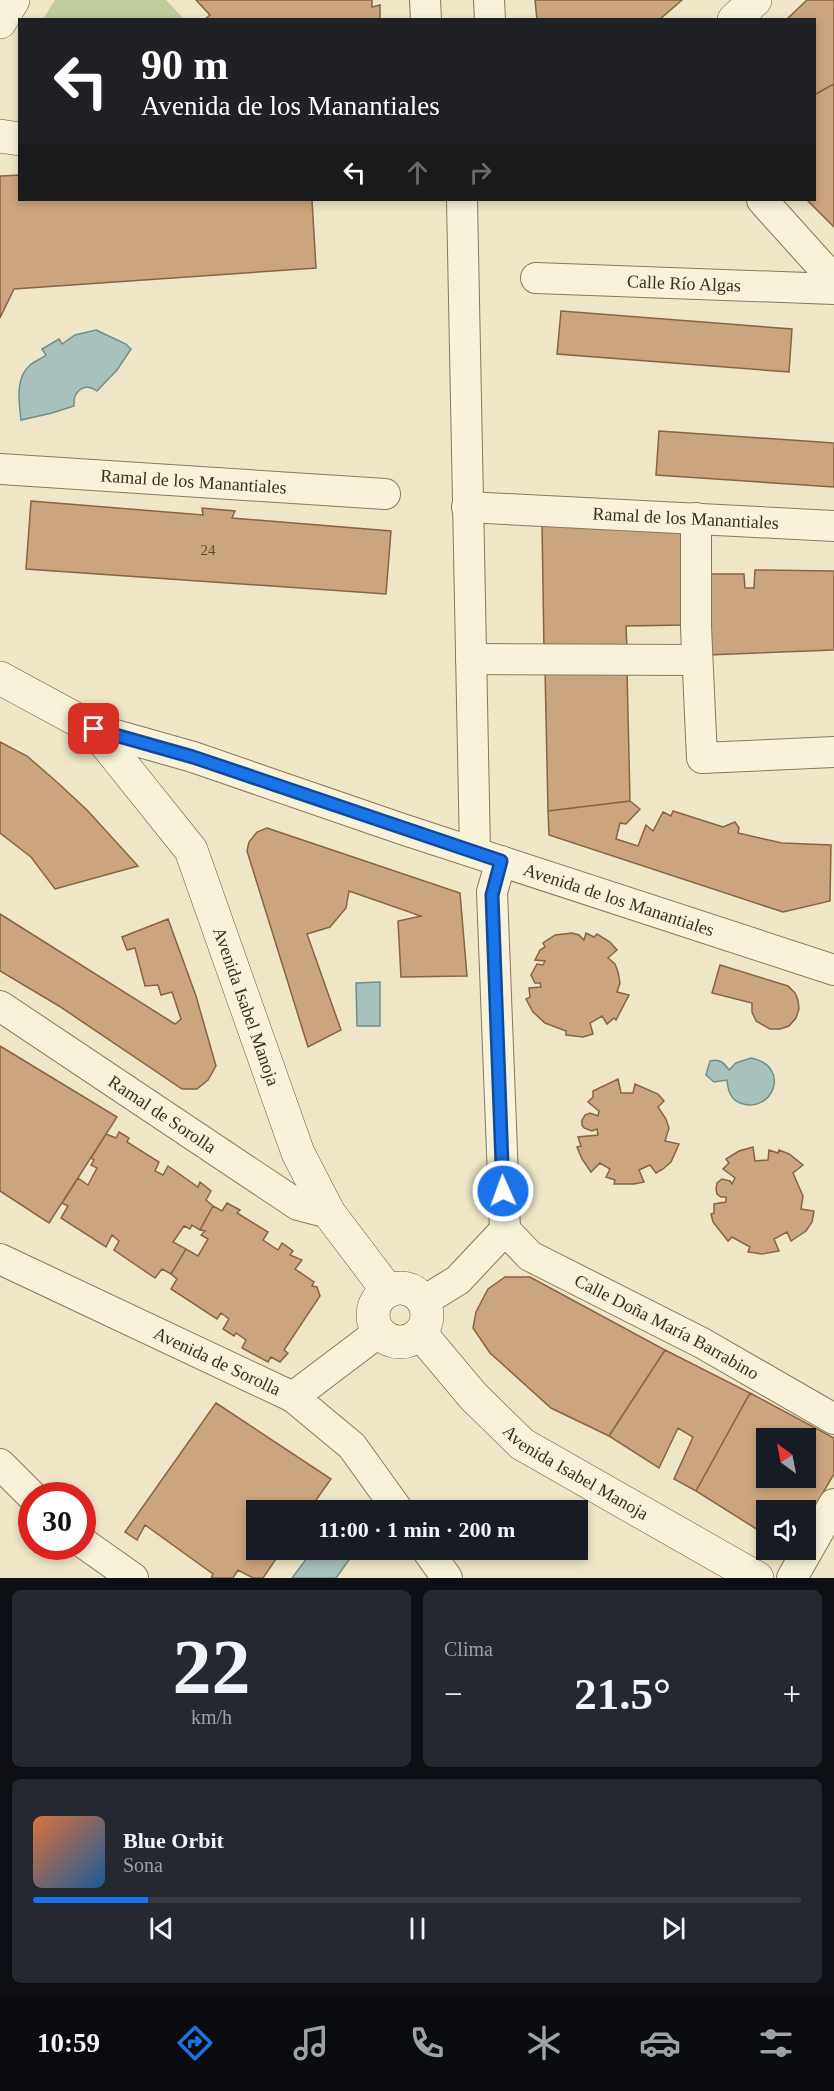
<!DOCTYPE html>
<html lang="es">
<head>
<meta charset="utf-8">
<style>
  :root { --surface:#171b24; --page:#242831; --text:#f1f3f6; --muted:#9ea1a6; --line:#363941; --accent:#1a73e8 }
  body { margin:0; font-family:Georgia,serif; background:var(--page); color:var(--text); height:100vh; display:flex; flex-direction:column; font-size:22px; white-space:nowrap }
  * { box-sizing:border-box; margin:0 }
  p { font-size:20px; color:var(--muted) }
  .icon { flex:none; width:33px; height:33px; fill:none; stroke:currentColor; stroke-width:2; stroke-linecap:round; stroke-linejoin:round }
  .map { position:relative; height:1578px; overflow:hidden }
  .sheet { display:flex; flex-direction:column; gap:12px; padding:12px; background:#0d0f14; flex:1 }
  .sheet>* { flex:none }
  .banner { position:absolute; left:18px; top:18px; width:798px; height:183px; border-radius:0px; box-shadow:0 3px 9px #0003; background:#202124; color:#fff; overflow:hidden }
  .needle { width:39px; rotate:328deg }
  .controls { position:absolute; left:756px; top:1428px; display:grid; gap:12px }
  .controls a { display:grid; place-items:center; width:60px; height:60px; border-radius:0px; background:var(--surface); box-shadow:0 3px 9px #0003; font-size:30px }
  .speed { position:absolute; left:18px; top:1482px; display:flex; gap:12px; font-size:30px; font-weight:700; text-align:center }
  .speed>* { display:grid; place-content:center; width:78px; height:78px; border-radius:50%; background:var(--surface); box-shadow:0 3px 9px #0003; line-height:1 }
  .speed .limit { border:9px solid #d22; background:#fff; color:#111 }
  .pin { position:absolute; display:grid; place-items:center; width:51px; height:51px; color:#fff; margin:-26px; border-radius:12px; box-shadow:0 3px 9px #0006 }
  .me { position:absolute; width:66px; margin:-33px; rotate:358deg; stroke-linejoin:round; filter:drop-shadow(0 0 4px #0008) }
  .turn { display:flex; align-items:center; gap:21px; height:126px; padding:0 24px; font-size:27px }
  .turn .icon { width:78px; height:78px; stroke-width:2.5 }
  .turn b { display:block; font-size:42px; line-height:51px }
  .lanes { display:flex; align-items:center; height:57px; padding:0 24px; background:#0003; justify-content:center; gap:30px; direction:ltr }
  .lanes .off { opacity:.35 }
  .big { font-size:45px; font-weight:600; line-height:1.1 }
  .sheet .card { flex:1; display:flex; flex-direction:column; justify-content:center; gap:9px; min-width:0; padding:0 21px; border-radius:9px; background:var(--page) }
  .sheet .dial { align-items:center; gap:0 }
  .dial b { font-size:78px; line-height:1 }
  .song { display:flex; align-items:center; gap:18px }
  .cover { width:72px; height:72px; border-radius:9px; background:linear-gradient(135deg,hsl(20 70% 55%),hsl(210 70% 35%)) }
  .played { height:6px; border-radius:3px; background:linear-gradient(90deg,var(--accent) 15%,var(--line) 15%) }
  .keys { display:flex; justify-content:space-around; direction:ltr }
  .heat { display:flex; justify-content:space-between; align-items:center; font-size:33px; direction:ltr }
  .sheet .tiles { flex:1; display:grid; gap:12px; grid-template-columns:1fr 1fr }
  .card:last-child { grid-column:span 2 }
  .trip { position:absolute; left:246px; top:1500px; width:342px; height:60px; border-radius:0px; background:var(--surface); box-shadow:0 3px 9px #0003; font-weight:600; line-height:60px; text-align:center }
  .menu { display:flex; height:96px; justify-content:space-around; align-items:center; background:#090b0e; color:var(--muted) }
  .menu .icon { width:42px; height:42px }
  .menu .current { color:var(--accent) }
  .menu b { font-size:27px; color:var(--text) }
  .map>svg:first-child { display:block }
</style>
</head>
<body>
<div class="map">
<svg width="834" height="1578" viewBox="0 0 834 1578">
  <rect width="100%" height="100%" fill="#eee6c7"/>
  <path fill="#c1cc9b" d="M55 0H166L184 19H43Z"/>
  <path fill="#a8c1bc" stroke="#6e908b" stroke-width="1.5" d="M96 330 126 344 131 349 117 370 97 391C84 382 73 391 74 406L52 413 21 420C19 402 15 378 30 365 35 361 41 359 46 355L42 349 59 339 62 344 75 335Z
    M380 982V1026H357L356 983Z
    M751 1058C792 1066 773 1115 740 1103 730 1099 728 1090 727 1080L714 1082 706 1075 710 1061C720 1058 724 1063 729 1070L736 1063Z
    M313 1550H356L336 1578H292Z"/>
  <path fill="#cba57e" stroke="#886443" stroke-width="1.5" fill-rule="evenodd" d="M196 0H372V7L380 5V20H204L210 15Z
    M535 0H682L659 20H537Z
    M807 0H834V84L814 95V20H786Z
    M834 84V227L807 200H814V95Z
    M20 175V200H312L316 268 14 289 0 318V176Z
    M561 311 792 329 789 372 557 354Z
    M659 431 834 443V487L656 475Z
    M31 501 203 515 202 508 235 511 232 518 391 531 386 594 26 569Z
    M542 523 683 533 685 625 626 626 627 649 544 651Z
    M755 570 834 571V650L708 655 705 574H744L745 588H754Z
    M545 669H627L630 801 548 811Z
    M0 742 27 756 58 783 87 810 138 866 55 889 31 857 0 833Z
    M630 801 640 809 626 824 620 823 616 839 638 846 646 825 653 831 663 812 671 816 673 811 723 827 735 822 739 828 738 833 782 843 831 845 830 901 783 912 549 835 548 811Z
    M267 828 460 893 467 976 401 977 398 921 421 916 349 891 346 908 330 927 307 934 341 1030 308 1047 247 851 249 842 257 832Z
    M0 914 175 1024 181 1019 172 992 161 995 158 985 145 986 135 948 127 950 122 937 168 919 196 996 216 1066 208 1080 197 1089H182L59 1006 0 971Z
    M572 933 579 935 584 940 586 933 594 937 597 934 610 942 617 950 608 958 615 964 618 972 620 983 617 992 629 995 616 1020 614 1018 607 1024 602 1016 590 1023 593 1034 583 1037 566 1035V1031L545 1023 533 1012 526 999 530 997 529 988 541 987 540 983H535L531 975 537 964 543 965 545 961 535 960 540 950 545 947 543 943 555 935Z
    M720 965 788 986 795 993 798 1000 799 1009 796 1018 789 1026 780 1029H770L756 1021 752 1012V1003L712 993Z
    M0 1046 117 1117 49 1223 0 1191Z
    M618 1079 621 1093H633L635 1084 658 1094 664 1101 658 1107 666 1119 669 1128 665 1141 679 1144 671 1162 663 1169 656 1173 650 1165 639 1170 644 1182 634 1184H614L615 1180 606 1177 610 1169 600 1163 591 1172 582 1159 577 1147 581 1146 578 1137 598 1135 597 1129 592 1131 584 1128 582 1125V1120L585 1115 590 1113 598 1116 599 1111 588 1102 593 1097V1091Z
    M119 1132 129 1138 127 1142 159 1162 155 1171 163 1175 168 1166 198 1187 200 1182 211 1191 206 1200 213 1206 200 1230 192 1225 190 1229 184 1226 173 1242 186 1249 171 1274 162 1269 155 1278 114 1250 119 1241 112 1235 106 1247 61 1218 68 1206 62 1203 78 1178 88 1185 97 1168 91 1165 94 1160 91 1158 106 1134 116 1138Z
    M753 1147 755 1161 768 1160 769 1150 778 1153 779 1150 789 1154 803 1165 793 1173 803 1196 801 1209 814 1211 812 1222 806 1231 791 1241 787 1232 774 1239 779 1251 762 1254 748 1252 750 1247 732 1237 728 1241 713 1222 711 1214 714 1213V1204L726 1202V1197H721L717 1194 716 1189 717 1183 722 1179 730 1181 732 1184 735 1178 723 1169 729 1163 726 1159 739 1151Z
    M227 1203 240 1210 237 1213 268 1232 263 1240 278 1250 282 1243 293 1251 290 1255 302 1260 295 1269 314 1282 312 1286 317 1287 320 1296 284 1350 288 1353 280 1362 271 1357 268 1362 242 1348 246 1340 236 1333 234 1336 223 1329 229 1319 221 1313 217 1319 171 1289 177 1279 171 1274 186 1249 198 1256 208 1239 201 1235 205 1231 200 1230 213 1206 222 1211Z
    M505 1277H530L665 1350 609 1436 551 1408 490 1353 473 1328 476 1312 488 1289Z
    M665 1350 750 1393 696 1491 674 1479 693 1437 678 1428 659 1468 609 1436Z
    M750 1393 834 1438V1474L806 1522V1510H766V1535L696 1491ZM766 1438H806V1478H766Z
    M216 1403 331 1479 309 1510H256V1550H282L263 1578H253L238 1570 233 1578H211L213 1574 145 1525 137 1540 125 1532Z"/>
  <g fill="none" stroke-linecap="round" stroke-linejoin="round">
    <defs>
      <g id="street">
        <path d="M425 0 426 20"/>
        <path d="M489 0 490 20"/>
        <path d="M462 200 475 852"/>
        <path d="M762 200 834 280"/>
        <path id="s1" d="M536 278 834 289"/>
        <path id="s2" d="M0 469 385 494"/>
        <path id="s3" d="M467 507 834 526"/>
        <path d="M696 518V627L702 758 834 752"/>
        <path d="M471 659 697 660"/>
        <path id="s4" d="M94 729 193 757 402 829 834 970"/>
        <path id="s5" d="M0 1006 298 1205 329 1213"/>
        <path id="s6" d="M505 1230 530 1256 702 1343 834 1419"/>
        <path id="s7" d="M0 1259 293 1397 352 1446 398 1510"/>
        <path d="M424 1301 458 1280 505 1230 492 892 501 861"/>
        <path d="M293 1397 379 1332"/>
        <path d="M0 1464 32 1496"/>
        <path d="M82 1542 133 1578"/>
        <path d="M427 1550 447 1578"/>
        <path d="M792 1578 834 1504"/>
      </g>
      <g id="secondary">
        <path d="M734 20 755 0"/>
        <path d="M0 22 13 0"/>
        <path d="M0 136 20 139"/>
        <path id="s8" d="M0 678 94 729 191 850 298 1153 329 1213 388 1291"/>
        <circle cx="400" cy="1315" r="27"/>
        <path id="s9" d="M421 1334 473 1396 522 1444 757 1578"/>
      </g>
    </defs>
    <use href="#street" stroke="#89785c" stroke-width="32"/>
    <use href="#secondary" stroke="#6b5940" stroke-width="34"/>
    <use href="#street" stroke="#f8f2da" stroke-width="30"/>
    <use href="#secondary" stroke="#f8f2da" stroke-width="33"/>
  </g>
  <g fill="none" stroke-linecap="round" stroke-linejoin="round">
    <defs>
      <path id="route" d="M94 729 193 757 501 861 492 895 503 1191"/>
    </defs>
    <use href="#route" stroke="#114b97" stroke-width="15"/>
    <use href="#route" stroke="#1a73e8" stroke-width="10"/>
  </g>
  <g text-anchor="middle" stroke-width="6" stroke-linejoin="round" paint-order="stroke">
    <g font-size="15" fill="#5e4c38">
      <text x="208" y="555">24</text>
    </g>
    <g font-size="18" fill="#3a2f20" stroke="#f5efd6">
      <text dy="6" stroke="none"><textPath href="#s1" startOffset="148">Calle Río Algas</textPath></text>
      <text dy="6" stroke="none"><textPath href="#s2" startOffset="194">Ramal de los Manantiales</textPath></text>
      <text dy="6" stroke="none"><textPath href="#s3" startOffset="219">Ramal de los Manantiales</textPath></text>
      <text dy="6" stroke="none"><textPath href="#s4" startOffset="552">Avenida de los Manantiales</textPath></text>
      <text dy="6" stroke="none"><textPath href="#s8" startOffset="428">Avenida Isabel Manoja</textPath></text>
      <text dy="6" stroke="none"><textPath href="#s5" startOffset="195">Ramal de Sorolla</textPath></text>
      <text dy="6" stroke="none"><textPath href="#s6" startOffset="190">Calle Doña María Barrabino</textPath></text>
      <text dy="6" stroke="none"><textPath href="#s7" startOffset="240">Avenida de Sorolla</textPath></text>
      <text dy="6" stroke="none"><textPath href="#s9" startOffset="210">Avenida Isabel Manoja</textPath></text>
    </g>
  </g>
</svg>
<div class="controls">
<a><svg class="needle" viewBox="-14 -14 28 28"><path d="M0-13l5 13h-10z" fill="#e53935"/><path d="M0 13l5-13h-10z" fill="#9ea1a6"/></svg></a>
<a><svg class="icon" aria-label="sound" viewBox="0 0 24 24"><path d="M4 9h4l5-4v14l-5-4H4zM17 9q2 3 0 6"/></svg></a>
</div>
<div class="speed"><div class="limit">30</div></div>
<div class="pin" style="left:94px;top:729px;background:#d93025"><svg class="icon" aria-label="arrive" viewBox="0 0 24 24"><path d="M6 21V4h12l-3 4 3 4H6"/></svg></div>
<svg class="me" style="left:503px;top:1191px" viewBox="-20 -20 40 40"><circle r="17" fill="#1a73e8" stroke="#fff" stroke-width="3"/><path d="M0-11L8 9 0 5-8 9z" fill="#fff"/></svg>
<div class="trip">11:00 · 1 min · 200 m</div>
<div class="banner">
<div class="turn"><svg class="icon" aria-label="left" viewBox="0 0 24 24"><path d="M17 20v-9H6M10 6l-5 5 5 5"/></svg><div><b>90 m</b>Avenida de los Manantiales</div></div>
<div class="lanes"><svg class="icon" aria-label="left" viewBox="0 0 24 24"><path d="M17 20v-9H6M10 6l-5 5 5 5"/></svg><svg class="icon off" aria-label="ahead" viewBox="0 0 24 24"><path d="M12 20V5M6 11l6-6 6 6"/></svg><svg class="icon off" aria-label="right" viewBox="0 0 24 24"><path d="M7 20v-9h11M14 6l5 5-5 5"/></svg></div>
</div>
</div>
<section class="sheet">
<div class="tiles">
<div class="card dial"><b>22</b><p>km/h</p></div>
<div class="card"><p>Clima</p>
<div class="heat"><a>−</a><b class="big">21.5°</b><a>+</a></div>
</div>
<div class="card">
<div class="song"><i class="cover"></i><div><b>Blue Orbit</b><p>Sona</p></div></div>
<div class="played"></div>
<div class="keys"><svg class="icon" aria-label="previous" viewBox="0 0 24 24"><path d="M18 5L8 12l10 7zM5 5v14"/></svg><svg class="icon" aria-label="pause" viewBox="0 0 24 24"><path d="M8 5v14M16 5v14"/></svg><svg class="icon" aria-label="next" viewBox="0 0 24 24"><path d="M6 5l10 7-10 7zM19 5v14"/></svg></div>
</div>
</div>
</section>
<nav class="menu">
<b>10:59</b>
<svg class="icon current" aria-label="directions" viewBox="0 0 24 24"><path d="M12 3l9 9-9 9-9-9zM9 14v-3h6M13 9l2 2-2 2"/></svg>
<svg class="icon" aria-label="music" viewBox="0 0 24 24"><path d="M9 18V5l10-2v13"/><circle cx="6" cy="18" r="3"/><circle cx="16" cy="16" r="3"/></svg>
<svg class="icon" aria-label="phone" viewBox="0 0 24 24"><path d="M5 4h4l2 5-3 2q2 4 5 5l2-3 5 2v4C11 20 4 13 5 4z"/></svg>
<svg class="icon" aria-label="climate" viewBox="0 0 24 24"><path d="M12 3v18M4 7l16 10M4 17L20 7"/></svg>
<svg class="icon" aria-label="car" viewBox="0 0 24 24"><path d="M5 17H2v-5l4-1 3-4h7l3 4 3 1v5h-3M9 17h6M6 11h13"/><circle cx="7" cy="17" r="2"/><circle cx="17" cy="17" r="2"/></svg>
<svg class="icon" aria-label="filters" viewBox="0 0 24 24"><path d="M4 7h16M4 17h16"/><circle cx="9" cy="7" r="2"/><circle cx="15" cy="17" r="2"/></svg>
</nav>
</body>
</html>
